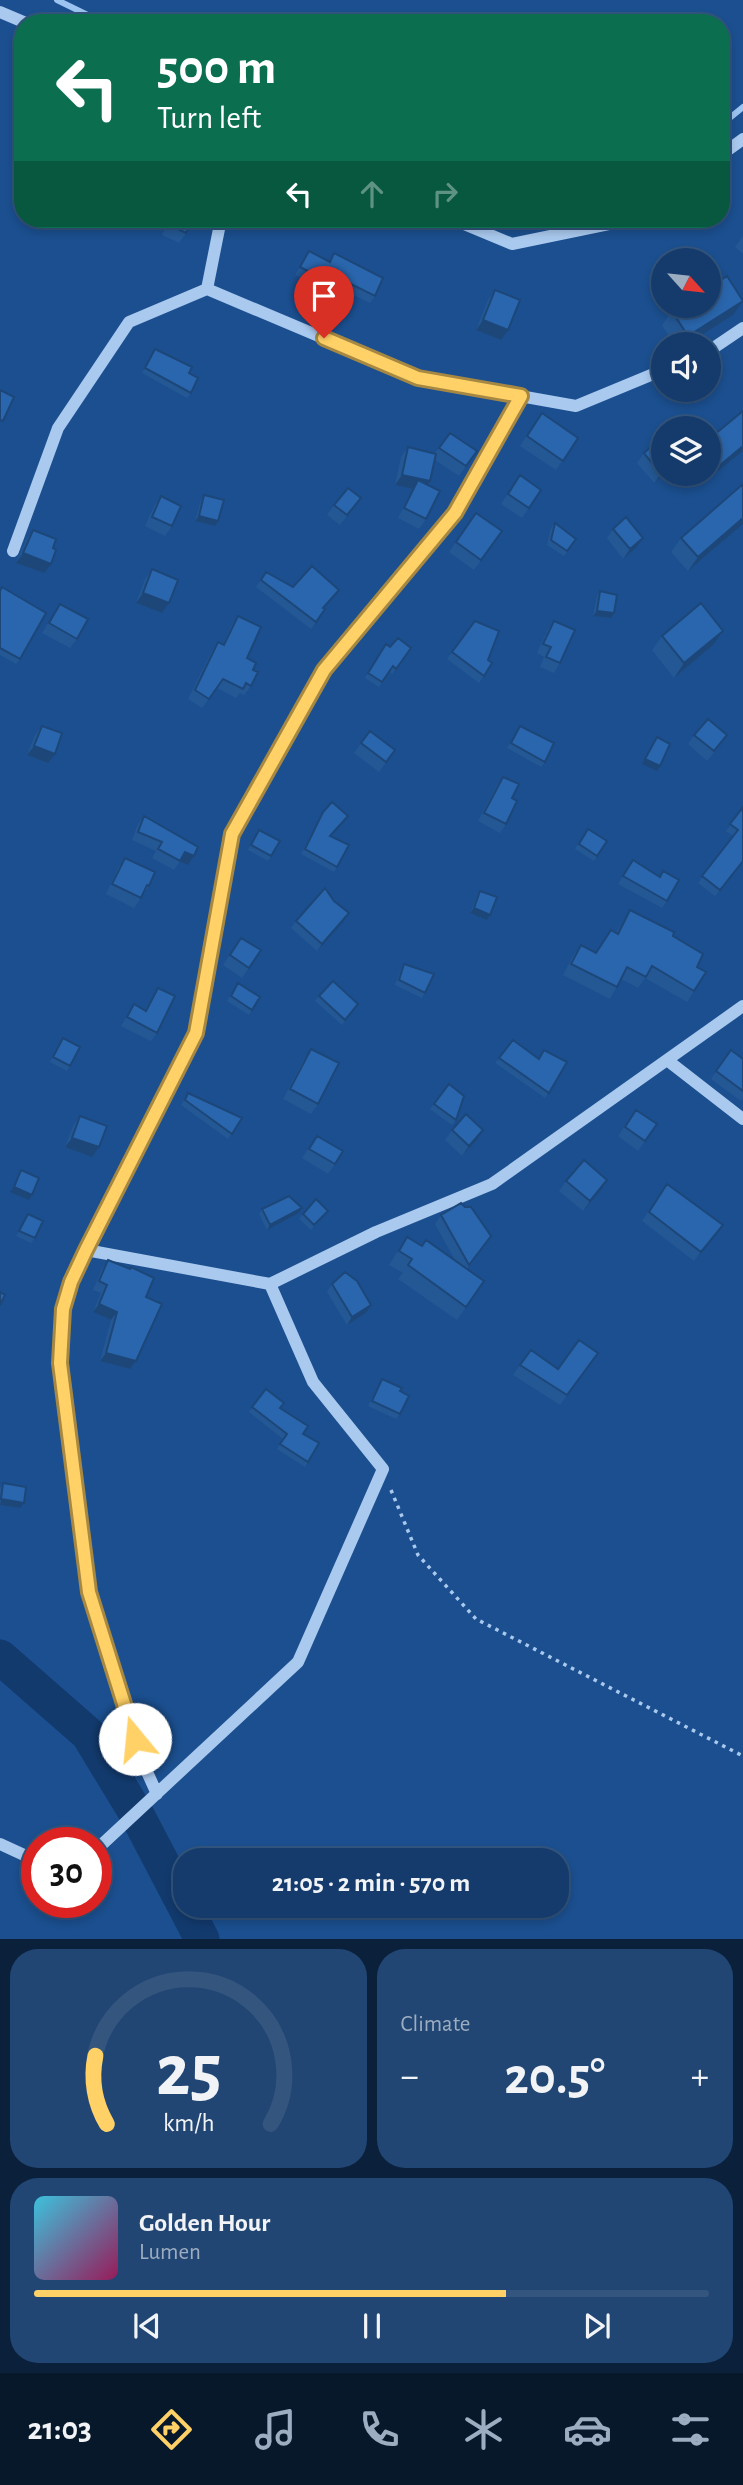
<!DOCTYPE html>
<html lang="en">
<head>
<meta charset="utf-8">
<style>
  :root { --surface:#143b6b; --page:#214673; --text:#f1f3f6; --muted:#9dadc1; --line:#33557e; --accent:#ffd166 }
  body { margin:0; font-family:"Alegreya Sans",sans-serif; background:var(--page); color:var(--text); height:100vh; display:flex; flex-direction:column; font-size:26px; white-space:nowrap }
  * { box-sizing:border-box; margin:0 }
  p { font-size:23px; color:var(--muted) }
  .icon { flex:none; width:38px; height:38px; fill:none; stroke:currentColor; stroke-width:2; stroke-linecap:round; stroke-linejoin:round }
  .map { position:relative; height:1939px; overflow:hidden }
  .sheet { display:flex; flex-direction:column; gap:10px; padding:10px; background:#0b203b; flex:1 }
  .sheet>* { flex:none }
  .banner { position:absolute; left:14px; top:14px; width:716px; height:214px; border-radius:28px; box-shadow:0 4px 10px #0003,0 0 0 2px var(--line); background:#0b6e4f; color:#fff; overflow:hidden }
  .needle { width:46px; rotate:117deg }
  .buttons { position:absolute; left:651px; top:248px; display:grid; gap:14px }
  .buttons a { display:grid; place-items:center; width:70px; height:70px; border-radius:50%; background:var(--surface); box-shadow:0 4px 10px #0003,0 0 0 2px var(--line); font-size:35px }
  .speed { position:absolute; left:21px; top:1827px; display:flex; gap:14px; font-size:35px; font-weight:700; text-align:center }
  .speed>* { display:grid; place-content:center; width:91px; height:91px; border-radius:50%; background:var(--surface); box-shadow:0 4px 10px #0003,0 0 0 2px var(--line); line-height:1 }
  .speed .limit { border:10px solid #d22; background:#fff; color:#111 }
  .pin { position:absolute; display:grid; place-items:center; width:60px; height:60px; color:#fff; margin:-72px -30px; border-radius:50% 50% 50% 0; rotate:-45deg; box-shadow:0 0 7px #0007 }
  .pin .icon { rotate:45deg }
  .me { position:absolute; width:77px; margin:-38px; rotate:343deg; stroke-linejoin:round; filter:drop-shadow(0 0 5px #0008) }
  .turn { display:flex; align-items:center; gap:24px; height:147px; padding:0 28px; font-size:32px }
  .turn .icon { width:91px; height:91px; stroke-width:2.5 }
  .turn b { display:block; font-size:49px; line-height:60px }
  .lanes { display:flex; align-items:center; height:66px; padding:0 28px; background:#0003; justify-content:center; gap:35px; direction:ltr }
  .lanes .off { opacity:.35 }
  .big { font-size:52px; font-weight:700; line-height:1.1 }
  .sheet .card { flex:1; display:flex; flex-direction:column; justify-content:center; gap:10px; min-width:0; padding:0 24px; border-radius:28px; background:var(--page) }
  .sheet .dial { align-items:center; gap:0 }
  .dial svg { height:182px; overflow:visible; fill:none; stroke:var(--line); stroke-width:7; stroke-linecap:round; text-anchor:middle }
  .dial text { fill:var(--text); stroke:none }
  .song { display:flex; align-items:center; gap:21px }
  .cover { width:84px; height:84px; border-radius:10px; background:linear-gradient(135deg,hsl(190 70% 55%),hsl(330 70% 35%)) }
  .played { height:7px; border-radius:4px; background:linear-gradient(90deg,var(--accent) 70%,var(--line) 70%) }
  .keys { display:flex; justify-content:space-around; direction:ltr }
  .heat { display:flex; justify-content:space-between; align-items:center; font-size:38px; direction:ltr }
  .sheet .tiles { flex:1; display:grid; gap:10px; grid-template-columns:1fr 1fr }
  .card:last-child { grid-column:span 2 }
  .trip { position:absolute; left:173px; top:1848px; width:396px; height:70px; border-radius:28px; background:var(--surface); box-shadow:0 4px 10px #0003,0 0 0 2px var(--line); font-weight:700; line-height:70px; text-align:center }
  .menu { display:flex; height:112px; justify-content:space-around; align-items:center; background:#08182b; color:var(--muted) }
  .menu .icon { width:49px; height:49px }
  .menu .active { color:var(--accent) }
  .menu b { font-size:32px; color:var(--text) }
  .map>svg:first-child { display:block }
</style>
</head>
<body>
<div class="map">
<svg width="743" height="1939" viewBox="0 0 743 1939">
  <rect width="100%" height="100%" fill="#1b4f8f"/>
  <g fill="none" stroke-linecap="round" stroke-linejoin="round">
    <path stroke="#9cc4f0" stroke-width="6" d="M57 0 104 23
      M721 125 743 107"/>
    <path stroke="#123a6d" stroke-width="35" d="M0 1657 88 1734 136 1813 202 1939"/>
    <path stroke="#a9c9ee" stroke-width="3.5" stroke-dasharray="3.5 5" stroke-linecap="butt" d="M391 1490 418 1555 476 1619 743 1756"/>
    <path stroke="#a9c9ee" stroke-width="12" d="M0 12 26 23
      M721 155 743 139
      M452 219 512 244 633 219
      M207 289 221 219
      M709 351 743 328
      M13 551 58 428 129 322 207 289 418 378 576 406 663 370
      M667 1060 743 1119
      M86 1250 270 1284 376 1232 492 1184 743 1006
      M157 1794 143 1763 89 1592 60 1363 63 1309 71 1282 86 1250 196 1033 232 834 324 670 455 513 521 396
      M0 1844 37 1861
      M96 1850 298 1662 383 1469 313 1382 270 1284"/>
  </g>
  <path fill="#245895" d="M170 219H193L186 233 179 243 162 235Z
    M743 236V254L735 247Z
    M309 251 329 261 334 253 375 296 370 303 339 288 334 295 295 275Z
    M495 290 501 340 476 330 488 300Z
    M672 311 733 315 686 345H675L662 325Z
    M155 349 189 373 191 393 187 398 142 373Z
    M542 413 578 438 556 470 520 446Z
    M450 433 477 451 459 476 435 460 428 485 426 519 419 529 398 518 413 489 395 485 401 457 408 447 435 453Z
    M709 439 743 451 712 476 709 471Z
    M644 453 664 474 654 483 637 463Z
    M520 475 541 490 522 518 501 504Z
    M743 484V524L688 571 671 552 681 538Z
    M204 495 215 526 195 521 201 500Z
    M161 496 172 526 165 536 145 526 154 506Z
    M361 498 340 525 327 515 334 505Z
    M476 513 502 531 474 570 449 552Z
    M555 523 576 539 564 556 547 545 551 528Z
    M613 529 643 538 636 548 623 559 607 538Z
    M33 530 53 548 44 573 16 563 26 540Z
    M152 569 169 603 162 613 136 603 145 579Z
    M266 572 293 587 339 590 324 608 325 609 311 629 256 587Z
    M2 587 20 659 16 664 0 655V590Z
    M600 591 614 613 611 618 593 616 597 596Z
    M60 604 77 639 70 648 42 633Z
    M238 616 247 658 253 670 251 686 244 695 240 693 236 698 217 688 202 708 188 699 212 651 218 642 223 644 232 625Z
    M475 621 488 660 484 676 479 683 447 659Z
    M554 621 560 663 554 673 540 667 544 657 537 653 547 631Z
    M662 636 713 645 674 678 652 650Z
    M411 648 392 674 389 671 379 687 365 678 382 649Z
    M42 726 48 763 27 755 35 735Z
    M520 726 545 762 541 767 507 748Z
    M370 731 395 750 379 772 354 753Z
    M694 735 720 745 707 761 688 744Z
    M503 777 512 798 506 824 500 833 478 821 497 785Z
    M743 807V861L715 896 698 883 733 836 726 831Z
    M323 812 344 821 331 836 337 867 334 872 301 854Z
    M144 816 188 865 180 861 174 870 152 858 156 851 132 840 138 824Z
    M588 829 607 841 594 861 575 849Z
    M259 830 271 856 268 861 248 850Z
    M125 858 149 886 134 908 106 894 118 868Z
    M633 860 659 877 663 871 667 901 662 908 618 884Z
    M480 891 490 915 487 920 470 913 477 896Z
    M630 910 673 936 697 967 694 991 687 1002 645 978 638 988 621 979 610 999 563 975 573 956 581 945 595 953 616 933Z
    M296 921H344L317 951 291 928Z
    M241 938 261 950 242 978 223 965Z
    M404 964 425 993 422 998 395 985 401 969Z
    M238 983 252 1010 249 1015 227 1001Z
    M158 988 157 1033 151 1041 121 1026 134 1004 145 1010Z
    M319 996 358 1004 342 1025 315 1001Z
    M63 1038 70 1066 67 1071 50 1062Z
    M513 1040 539 1059 544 1050 567 1062 545 1098 495 1063Z
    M311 1049 318 1104 311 1114 283 1099 304 1059Z
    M731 1050 743 1059V1098L741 1101 711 1079Z
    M449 1084 456 1120 452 1125 430 1109Z
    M188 1093 242 1118 228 1139 181 1105Z
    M636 1110 657 1124 638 1151 618 1136Z
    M80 1116 99 1147 92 1157 65 1147 73 1126Z
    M452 1130 477 1140 462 1156 445 1140Z
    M317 1136 335 1164 328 1174 302 1158Z
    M566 1181 601 1190 583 1211 559 1191Z
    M667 1184 723 1225 694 1261 642 1221Z
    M262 1209 299 1213 267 1230 259 1214Z
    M28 1214 35 1238 31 1243 16 1236Z
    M303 1214 324 1215 311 1230 299 1219Z
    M441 1215 485 1245 467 1269 484 1281 457 1320 398 1279 403 1273 389 1265 407 1237 422 1246 455 1260 435 1224Z
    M108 1260 146 1297 136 1361 130 1369 100 1361 111 1320 93 1312 101 1293 93 1290 102 1269Z
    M332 1284 366 1313 347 1325 327 1292Z
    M598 1353 560 1405 513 1375 520 1365 558 1369Z
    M382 1379 400 1391V1414L396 1419 368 1406Z
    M266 1389 280 1408 303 1434 308 1462 305 1467 277 1449 283 1439 249 1412Z
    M3 1483 20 1508 0 1505V1488Z"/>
  <path fill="#1d4779" d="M743 301 733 315 686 345H682L688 336Z
    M483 320 508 330 501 340 476 330Z
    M743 446V451L712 476 719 466Z
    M663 471V474H664L654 483Z
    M402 475 430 481 423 491 418 480 413 489 395 485Z
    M199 516 218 521 215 526 195 521Z
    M743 518V524L688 571 698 557Z
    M643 538 636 548 623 559 630 549Z
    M23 553 51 564 44 573 16 563Z
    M143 593 169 603 162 613 136 603Z
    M597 611 614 613 611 618 593 616Z
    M723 631 713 645 674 678 684 663Z
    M34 746 55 754 48 763 27 755Z
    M645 759 660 766 657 771 642 764Z
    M185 852 194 856 188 865 179 861Z
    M474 908 490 915 487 920 470 913Z
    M349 913 344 921 317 951 322 944Z
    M483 1130 477 1140 462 1156 469 1146Z
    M72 1138 99 1147 92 1157 65 1147Z
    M607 1180 601 1190 583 1211 590 1201Z
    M14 1187 32 1195 29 1200 10 1192Z
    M302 1208 299 1213 267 1230 270 1225Z
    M723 1225 716 1235 694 1261 701 1252Z
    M99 1304 117 1312 111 1320 93 1312Z
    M371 1305 366 1313 347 1325 352 1317Z
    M106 1353 136 1361 130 1369 100 1361Z
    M1 1499 24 1503 20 1508 0 1505Z"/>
  <path fill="#2a66ad" stroke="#1d4779" stroke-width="2" d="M172 219H193L186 233 169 225Z
    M309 251 330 262 334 253 383 278 375 296 343 280 339 287 300 267Z
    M727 276 743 301 688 336 672 311 680 306H709V288Z
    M495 290 520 300 508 330 483 320Z
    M155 349 192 367 189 373 198 378 191 393 145 368Z
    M0 390 14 397 3 421 0 420Z
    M743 411V446L719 466 709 453V439Z
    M542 413 578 438 563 461 527 436Z
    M688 416 699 429H672Z
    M450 433 477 451 466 466 439 448Z
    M663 436V471L660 473 644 453Z
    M408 447 436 454 430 481 402 475Z
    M520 475 541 490 529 508 508 494Z
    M418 480 440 491 426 519 404 508Z
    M743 484V518L698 557 681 538Z
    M348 488 361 498 347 515 334 505Z
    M204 495 224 500 218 521 199 516Z
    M161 496 181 506 172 526 152 517Z
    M476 513 502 531 481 560 456 542Z
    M626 517 643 538 630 549 613 529Z
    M555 523 576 539 567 551 551 540Z
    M33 530 56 539 53 548 56 550 51 564 23 553Z
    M312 566 339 590 323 608 325 609 316 622 261 580 266 572 293 587Z
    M152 569 178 580 169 603 143 593Z
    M2 587 46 613 20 659 0 648V591Z
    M600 591 617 595 614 613 597 611Z
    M701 603 723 631 684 663 662 636Z
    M60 604 88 619 77 639 49 623Z
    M238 616 261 627 247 658 256 663 253 670 258 672 251 686 246 683 243 689 223 679 209 699 195 690 218 642 224 645Z
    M475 621 499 631 488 660 492 663 484 676 452 652Z
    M554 621 575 630 560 663 546 657 551 647 543 644Z
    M398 638 411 648 396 669 393 666 382 682 368 673 386 644 390 647Z
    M708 719 727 735 714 751 694 735Z
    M42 726 62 733 55 754 34 746Z
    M520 726 554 743 545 762 511 743Z
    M370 731 395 750 386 762 361 743Z
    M657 737 670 744 660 766 645 759Z
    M503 777 519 784 512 798 517 801 506 824 484 813Z
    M332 802 348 816 330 836 349 845 337 867 305 849 323 812Z
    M743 807V861L720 890 702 876 738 830 730 824Z
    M144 816 198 847 194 856 185 852 180 861 158 849 162 842 138 832Z
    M588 829 607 841 597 856 579 844Z
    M259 830 280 841 271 856 251 845Z
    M125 858 155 872 149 886 147 885 141 898 112 884Z
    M633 860 660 877 663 871 679 880 667 901 623 876Z
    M325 888 334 901 349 913 322 944 296 921Z
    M480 891 497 897 490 915 474 908Z
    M630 910 674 932 673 936 703 954 697 967 706 972 694 991 652 966 646 977 627 967 617 987 571 964 581 945 596 953 611 930 618 934Z
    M241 938 261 950 249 968 230 955Z
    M404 964 434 974 425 993 399 980Z
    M333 981 358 1004 345 1020 319 996Z
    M238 983 260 997 252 1010 231 996Z
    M158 988 175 996 157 1033 127 1017 134 1004 146 1011Z
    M63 1038 80 1047 70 1066 53 1057Z
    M513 1040 539 1059 544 1050 567 1062 549 1093 499 1058Z
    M311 1049 339 1063 318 1104 290 1089Z
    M731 1050 743 1059V1091L716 1071Z
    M449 1084 464 1096 456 1120 434 1104Z
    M188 1093 242 1118 232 1134 185 1100Z
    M636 1110 657 1124 645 1141 625 1127Z
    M466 1114 483 1130 469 1146 452 1130Z
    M80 1116 107 1126 99 1147 72 1138Z
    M317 1136 343 1151 335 1164 309 1149Z
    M584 1160 607 1180 590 1201 566 1181Z
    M21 1170 39 1178 32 1195 14 1187Z
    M667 1184 723 1225 701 1252 649 1212Z
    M289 1196 302 1208 270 1225 262 1209Z
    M316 1199 328 1211 314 1225 303 1214Z
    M461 1203 465 1207H471L491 1236 469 1265 441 1215Z
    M28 1214 43 1221 35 1238 19 1231Z
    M407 1237 422 1246 426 1240 484 1281 466 1307 408 1265 412 1259 399 1251Z
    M108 1260 130 1269 131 1267 154 1278 146 1297 162 1304 136 1361 106 1353 117 1312 99 1304 107 1285 99 1281Z
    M345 1272 357 1281 371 1305 352 1317 332 1284Z
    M0 1292 5 1295 0 1305Z
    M579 1340 598 1353 567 1395 520 1365 531 1350 558 1369Z
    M382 1379 402 1388 400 1391 409 1396 400 1414 372 1401Z
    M266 1389 284 1403 280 1408 308 1426 303 1434 319 1443 308 1462 280 1444 287 1434 252 1407Z
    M3 1483 26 1487 24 1503 1 1499Z"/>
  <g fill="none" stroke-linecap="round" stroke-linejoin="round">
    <defs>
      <path id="route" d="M135 1739 89 1592 60 1363 63 1309 71 1282 86 1250 196 1033 232 834 324 670 455 513 521 396 418 378 324 338"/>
    </defs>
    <use href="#route" stroke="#a68842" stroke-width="18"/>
    <use href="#route" stroke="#ffd166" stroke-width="12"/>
  </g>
</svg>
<div class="buttons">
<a><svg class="needle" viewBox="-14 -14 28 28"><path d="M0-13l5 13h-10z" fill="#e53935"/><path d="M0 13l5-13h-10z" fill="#9dadc1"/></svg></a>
<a><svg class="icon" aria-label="sound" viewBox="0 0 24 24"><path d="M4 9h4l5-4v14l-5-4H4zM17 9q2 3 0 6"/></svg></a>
<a><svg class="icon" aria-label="layers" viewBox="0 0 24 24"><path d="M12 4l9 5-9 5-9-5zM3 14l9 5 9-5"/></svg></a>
</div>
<div class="speed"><div class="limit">30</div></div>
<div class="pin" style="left:324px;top:338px;background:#d93025"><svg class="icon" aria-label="arrive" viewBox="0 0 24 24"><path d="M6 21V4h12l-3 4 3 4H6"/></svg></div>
<svg class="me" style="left:135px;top:1739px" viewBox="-20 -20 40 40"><circle r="19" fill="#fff"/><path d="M0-13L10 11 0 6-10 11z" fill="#ffd166"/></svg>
<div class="trip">21:05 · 2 min · 570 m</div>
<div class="banner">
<div class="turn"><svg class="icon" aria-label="left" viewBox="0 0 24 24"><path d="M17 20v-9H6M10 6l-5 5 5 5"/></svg><div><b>500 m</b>Turn left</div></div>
<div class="lanes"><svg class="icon" aria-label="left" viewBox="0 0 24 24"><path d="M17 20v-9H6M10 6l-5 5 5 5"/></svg><svg class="icon off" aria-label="ahead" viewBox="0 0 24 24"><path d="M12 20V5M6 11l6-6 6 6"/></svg><svg class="icon off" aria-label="right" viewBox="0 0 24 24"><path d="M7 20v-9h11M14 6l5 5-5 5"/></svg></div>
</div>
</div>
<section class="sheet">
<div class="tiles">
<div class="card dial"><svg viewBox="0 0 100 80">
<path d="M14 69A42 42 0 1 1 86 69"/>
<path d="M14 69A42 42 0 0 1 9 39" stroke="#ffd166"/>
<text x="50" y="56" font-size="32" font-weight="700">25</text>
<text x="50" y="72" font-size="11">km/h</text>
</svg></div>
<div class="card"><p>Climate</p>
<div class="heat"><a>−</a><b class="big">20.5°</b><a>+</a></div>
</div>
<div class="card">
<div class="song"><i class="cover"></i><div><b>Golden Hour</b><p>Lumen</p></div></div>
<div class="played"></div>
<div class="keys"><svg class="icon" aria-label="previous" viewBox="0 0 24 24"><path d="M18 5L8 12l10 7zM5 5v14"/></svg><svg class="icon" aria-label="pause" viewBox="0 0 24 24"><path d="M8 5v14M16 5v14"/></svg><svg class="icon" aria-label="next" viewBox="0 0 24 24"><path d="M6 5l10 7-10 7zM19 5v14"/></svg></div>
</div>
</div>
</section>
<nav class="menu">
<b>21:03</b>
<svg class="icon active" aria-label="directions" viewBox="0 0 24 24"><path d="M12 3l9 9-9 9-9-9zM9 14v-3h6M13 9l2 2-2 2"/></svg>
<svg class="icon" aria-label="music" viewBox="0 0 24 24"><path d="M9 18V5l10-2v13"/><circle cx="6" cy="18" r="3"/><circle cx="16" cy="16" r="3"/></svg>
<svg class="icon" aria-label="phone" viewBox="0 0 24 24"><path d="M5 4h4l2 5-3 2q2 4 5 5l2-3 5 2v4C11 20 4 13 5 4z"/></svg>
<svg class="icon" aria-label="climate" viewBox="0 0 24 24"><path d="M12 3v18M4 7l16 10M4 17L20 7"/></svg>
<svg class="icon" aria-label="car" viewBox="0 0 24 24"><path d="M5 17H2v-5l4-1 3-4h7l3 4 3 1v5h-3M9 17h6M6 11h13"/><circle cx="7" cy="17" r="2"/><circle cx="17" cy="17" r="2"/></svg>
<svg class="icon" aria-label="filters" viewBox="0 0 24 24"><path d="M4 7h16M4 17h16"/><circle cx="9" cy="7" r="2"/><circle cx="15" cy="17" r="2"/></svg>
</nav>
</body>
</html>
